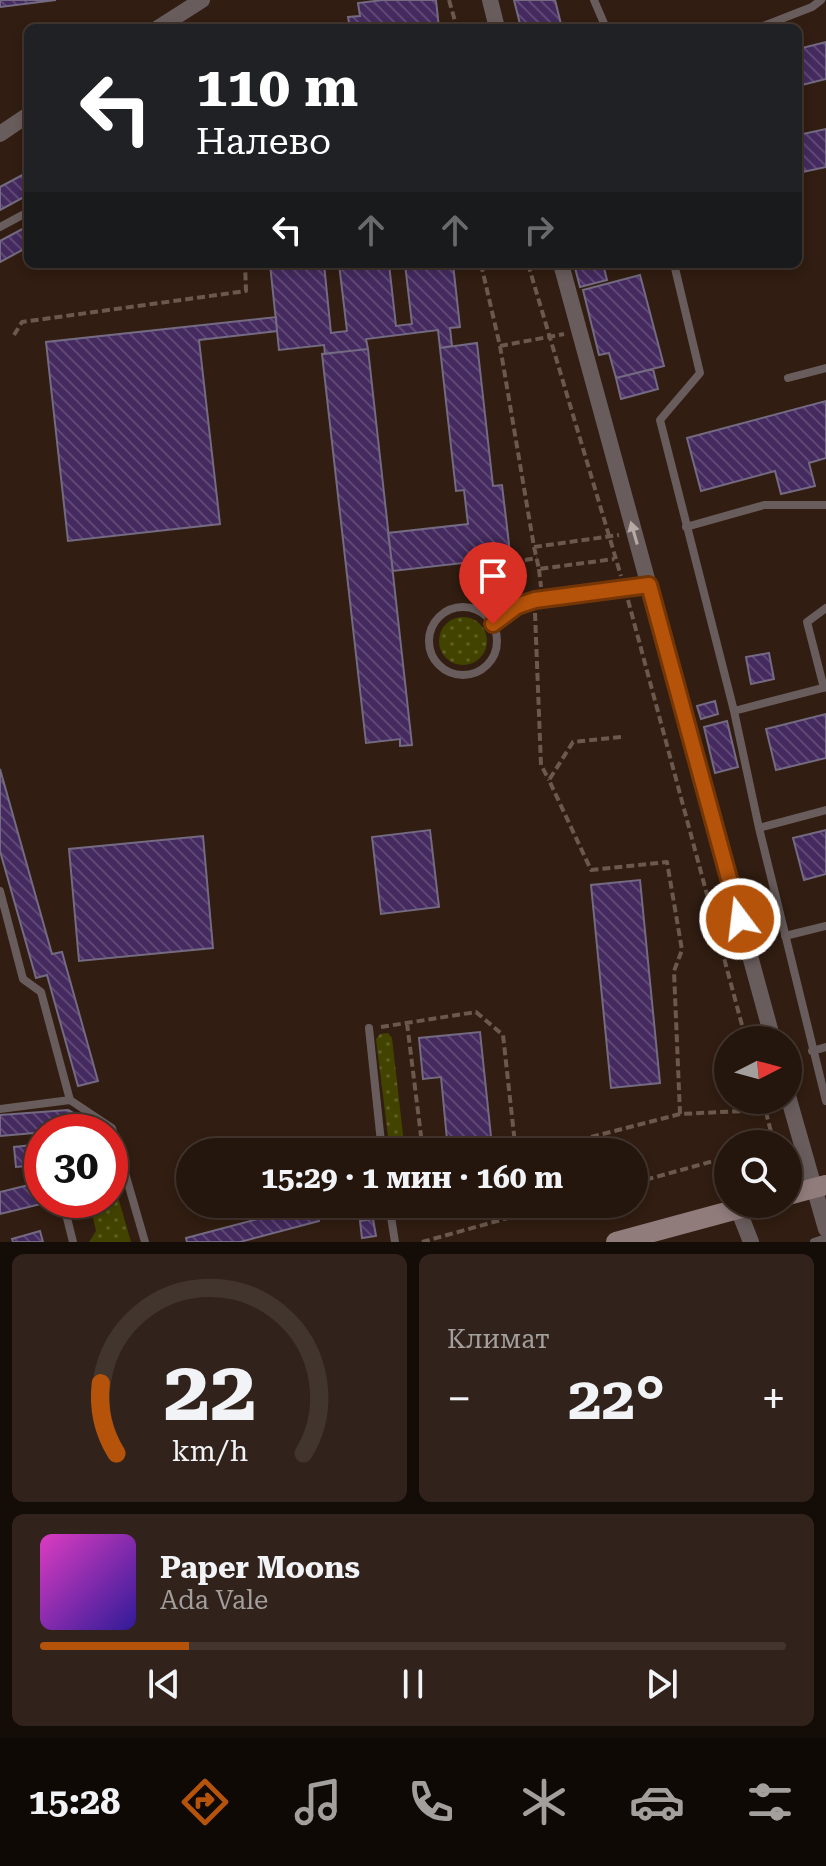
<!DOCTYPE html>
<html lang="ru">
<head>
<meta charset="utf-8">
<style>
  :root { --surface:#25160d; --page:#31231b; --text:#f1f3f6; --muted:#a39f9d; --line:#42352e; --accent:#b45309 }
  body { margin:0; font-family:"Roboto Serif",serif; background:var(--page); color:var(--text); height:100vh; display:flex; flex-direction:column; font-size:30px; white-space:nowrap }
  * { box-sizing:border-box; margin:0 }
  p { font-size:26px; color:var(--muted) }
  .icon { flex:none; width:44px; height:44px; fill:none; stroke:currentColor; stroke-width:2; stroke-linecap:round; stroke-linejoin:round }
  .map { position:relative; height:1242px; overflow:hidden }
  .side { display:flex; flex-direction:column; gap:12px; padding:12px; background:#140c07; flex:1 }
  .side>* { flex:none }
  .hud { position:absolute; left:24px; top:24px; width:778px; height:244px; border-radius:12px; box-shadow:0 4px 12px #0003,0 0 0 2px var(--line); background:#202124; color:#fff; overflow:hidden }
  .needle { width:52px; rotate:84deg }
  .buttons { position:absolute; left:714px; top:1026px; display:grid; gap:16px }
  .buttons a { display:grid; place-items:center; width:88px; height:88px; border-radius:50%; background:var(--surface); box-shadow:0 4px 12px #0003,0 0 0 2px var(--line); font-size:40px }
  .speed { position:absolute; left:24px; top:1114px; display:flex; gap:16px; font-size:40px; font-weight:700; text-align:center }
  .speed>* { display:grid; place-content:center; width:104px; height:104px; border-radius:50%; background:var(--surface); box-shadow:0 4px 12px #0003,0 0 0 2px var(--line); line-height:1 }
  .speed .limit { border:12px solid #d22; background:#fff; color:#111 }
  .pin { position:absolute; display:grid; place-items:center; width:68px; height:68px; color:#fff; margin:-82px -34px; border-radius:50% 50% 50% 0; rotate:-45deg; box-shadow:0 0 8px #0007 }
  .pin .icon { rotate:45deg }
  .me { position:absolute; width:88px; margin:-44px; rotate:345deg; stroke-linejoin:round; filter:drop-shadow(0 0 6px #0008) }
  .turn { display:flex; align-items:center; gap:28px; height:168px; padding:0 40px; font-size:36px }
  .turn .icon { width:104px; height:104px; stroke-width:2.5 }
  .turn b { display:block; font-size:56px; line-height:68px }
  .lanes { display:flex; align-items:center; height:76px; padding:0 40px; background:#0003; justify-content:center; gap:40px; direction:ltr }
  .lanes .off { opacity:.35 }
  .big { font-size:60px; font-weight:700; line-height:1.1 }
  .side .card { flex:1; display:flex; flex-direction:column; justify-content:center; gap:12px; min-width:0; padding:0 28px; border-radius:12px; background:var(--page) }
  .side .dial { align-items:center; gap:0 }
  .dial svg { height:208px; overflow:visible; fill:none; stroke:var(--line); stroke-width:7; stroke-linecap:round; text-anchor:middle }
  .dial text { fill:var(--text); stroke:none }
  .song { display:flex; align-items:center; gap:24px }
  .cover { width:96px; height:96px; border-radius:12px; background:linear-gradient(135deg,hsl(310 70% 55%),hsl(250 70% 35%)) }
  .played { height:8px; border-radius:4px; background:linear-gradient(90deg,var(--accent) 20%,var(--line) 20%) }
  .keys { display:flex; justify-content:space-around; direction:ltr }
  .heat { display:flex; justify-content:space-between; align-items:center; font-size:44px; direction:ltr }
  .side .tiles { flex:1; display:grid; gap:12px; grid-template-columns:1fr 1fr }
  .card:last-child { grid-column:span 2 }
  .trip { position:absolute; left:176px; top:1138px; width:472px; height:80px; border-radius:40px; background:var(--surface); box-shadow:0 4px 12px #0003,0 0 0 2px var(--line); font-weight:700; line-height:80px; text-align:center }
  .tab-bar { display:flex; height:128px; justify-content:space-around; align-items:center; background:#0f0905; color:var(--muted) }
  .tab-bar .icon { width:56px; height:56px }
  .tab-bar .on { color:var(--accent) }
  .tab-bar b { font-size:36px; color:var(--text) }
  .map>svg:first-child { display:block }
</style>
</head>
<body>
<div class="map">
<svg width="826" height="1242" viewBox="0 0 826 1242">
  <defs>
    <pattern id="grass-dots" width="8" height="8" patternUnits="userSpaceOnUse" patternTransform="scale(2)"><rect width="8" height="8" fill="#434300"/><path d="M2 2h.1M6 6h.1" fill="none" stroke="#5e5e24" stroke-width="1.8" stroke-linecap="round"/></pattern>
    <pattern id="building-back-hatch" width="6" height="6" patternUnits="userSpaceOnUse" patternTransform="scale(2)"><rect width="6" height="6" fill="#442a5f"/><path d="M-1 5l2 2M0 0l6 6M5-1l2 2" fill="none" stroke="#5f4875"/></pattern>
  </defs>
  <rect width="100%" height="100%" fill="#311d11"/>
  <path fill="url(#grass-dots)" d="M439 641a24 24 0 1 1 48 0a24 24 0 1 1-48 0Z
    M388 1033 392 1038 405 1152H390L376 1039 380 1034Z
    M116 1190 131 1242H89L96 1231 92 1213 84 1214 81 1211 79 1200H110V1192Z"/>
  <path fill="url(#building-back-hatch)" stroke="#746a81" stroke-width="2" d="M0 0H56L0 7Z
    M383 0H436L439 28H350L348 17 360 16 358 3Z
    M514 0H555L562 28H521Z
    M826 42V79L798 86V49Z
    M826 129V167L798 173V135Z
    M28 172V195L0 210V187Z
    M28 226V247L0 262V241Z
    M270 264H324L331 333 347 331 339 264H389L396 326 412 324 405 264H453L460 327 450 328 452 346 440 348 438 330 366 339 368 349 325 354 324 345 279 350Z
    M574 264H603L607 280 580 287Z
    M640 275 664 366 616 378 609 353 599 355 583 290Z
    M276 317 277 331 199 340 220 524 68 541 46 342Z
    M477 343 493 486 502 485 513 578 473 582 471 562 393 571 388 533 468 524 464 490 456 491 440 348Z
    M368 349 412 745 400 746V739L366 743 322 354Z
    M653 369 658 389 621 399 616 378Z
    M826 401V458L809 463 815 486 781 494 775 471 701 491 687 438Z
    M769 653 774 679 751 684 746 657Z
    M715 701 718 714 701 719 697 706Z
    M826 714V758L776 770 766 729Z
    M727 721 738 767 715 773 704 727Z
    M0 769 52 954 62 952 98 1081 78 1086 47 975 36 978 0 851Z
    M430 830 439 907 381 914 372 837Z
    M826 830V874L804 880 793 838Z
    M203 836 213 948 79 961 69 849Z
    M640 880 660 1083 611 1088 591 885Z
    M480 1032 492 1146 448 1150 441 1077 423 1079 419 1038Z
    M68 1110 79 1116 80 1129 0 1136V1115Z
    M42 1144V1200H57L0 1214V1192L41 1182 37 1165 16 1167 14 1147Z
    M315 1204 319 1221 240 1242H187L186 1238Z
    M373 1219 376 1236 362 1238 360 1221Z
    M40 1231 43 1242H13L12 1239Z"/>
  <g fill="none" stroke-linecap="round" stroke-linejoin="round">
    <path stroke="#6b594e" stroke-width="4" stroke-dasharray="8 4" stroke-linecap="butt" d="M449 0 457 28
      M481 264 500 346 534 547 619 535
      M528 264 621 576
      M14 335 22 322 246 291 245 264
      M500 346 564 334
      M534 547 539 569 614 559
      M513 562 537 558
      M539 569 541 587
      M628 600 746 1040
      M535 613 541 765 549 780
      M621 737 573 742 549 780 591 870 667 862 682 950 674 971 680 1114
      M407 1023 423 1152
      M381 1027 476 1012 503 1035 515 1144 520 1152
      M763 1100 774 1144
      M774 1144 785 1140
      M533 1152 680 1114 765 1110
      M634 1183 728 1157
      M422 1242 558 1204"/>
    <path stroke="#695c5c" stroke-width="8" d="M594 0 606 28
      M758 28 812 7 821 0
      M0 227 28 212
      M674 264 700 373 660 420 734 711 759 828 826 1101
      M788 378 826 368
      M686 527 764 505H826
      M429 641a34 34 0 1 1 68 0a34 34 0 1 1-68 0Z
      M493 624 517 606 535 600 648 585
      M824 688 807 622 826 608
      M734 711 826 687
      M759 828 826 810
      M0 891 23 979 41 992 70 1100 112 1128 145 1242
      M785 936 826 926
      M369 1028 382 1152
      M812 1051 826 1047
      M0 1109 70 1100
      M389 1204 395 1242
      M66 1214 73 1242
      M814 1242 826 1238"/>
    <path stroke="#695c5c" stroke-width="16" d="M490 0 497 28
      M158 28 202 0
      M0 134 28 115
      M561 264 773 1040
      M788 1096 826 1229
      M738 1209 751 1242"/>
    <path stroke="#917c7c" stroke-width="20" d="M788 1195 826 1185
      M616 1242 756 1204"/>
  </g>
  <defs><path id="oneway-solid" d="M-6-.8H1V-3.2L6.5 0L1 3.2V.8H-6Z" transform="scale(2)"/></defs>
  <use fill="#b6a8a3" href="#oneway-solid" transform="translate(634 533) rotate(-106)"/>
  <g fill="none" stroke-linecap="round" stroke-linejoin="round">
    <defs>
      <path id="route" d="M493 624 517 606 535 600 649 585 740 919"/>
    </defs>
    <use href="#route" stroke="#753606" stroke-width="20"/>
    <use href="#route" stroke="#b45309" stroke-width="14"/>
  </g>
</svg>
<div class="buttons">
<a><svg class="needle" viewBox="-14 -14 28 28"><path d="M0-13l5 13h-10z" fill="#e53935"/><path d="M0 13l5-13h-10z" fill="#a39f9d"/></svg></a>
<a><svg class="icon" aria-label="search" viewBox="0 0 24 24"><circle cx="10" cy="10" r="6"/><path d="M15 15l6 6"/></svg></a>
</div>
<div class="speed"><div class="limit">30</div></div>
<div class="pin" style="left:493px;top:624px;background:#d93025"><svg class="icon" aria-label="arrive" viewBox="0 0 24 24"><path d="M6 21V4h12l-3 4 3 4H6"/></svg></div>
<svg class="me" style="left:740px;top:919px" viewBox="-20 -20 40 40"><circle r="17" fill="#b45309" stroke="#fff" stroke-width="3"/><path d="M0-11L8 9 0 5-8 9z" fill="#fff"/></svg>
<div class="trip">15:29 · 1 мин · 160 m</div>
<div class="hud">
<div class="turn"><svg class="icon" aria-label="left" viewBox="0 0 24 24"><path d="M17 20v-9H6M10 6l-5 5 5 5"/></svg><div><b>110 m</b>Налево</div></div>
<div class="lanes"><svg class="icon" aria-label="left" viewBox="0 0 24 24"><path d="M17 20v-9H6M10 6l-5 5 5 5"/></svg><svg class="icon off" aria-label="ahead" viewBox="0 0 24 24"><path d="M12 20V5M6 11l6-6 6 6"/></svg><svg class="icon off" aria-label="ahead" viewBox="0 0 24 24"><path d="M12 20V5M6 11l6-6 6 6"/></svg><svg class="icon off" aria-label="right" viewBox="0 0 24 24"><path d="M7 20v-9h11M14 6l5 5-5 5"/></svg></div>
</div>
</div>
<section class="side">
<div class="tiles">
<div class="card dial"><svg viewBox="0 0 100 80">
<path d="M14 69A42 42 0 1 1 86 69"/>
<path d="M14 69A42 42 0 0 1 8 42" stroke="#b45309"/>
<text x="50" y="56" font-size="32" font-weight="700">22</text>
<text x="50" y="72" font-size="11">km/h</text>
</svg></div>
<div class="card"><p>Климат</p>
<div class="heat"><a>−</a><b class="big">22°</b><a>+</a></div>
</div>
<div class="card">
<div class="song"><i class="cover"></i><div><b>Paper Moons</b><p>Ada Vale</p></div></div>
<div class="played"></div>
<div class="keys"><svg class="icon" aria-label="previous" viewBox="0 0 24 24"><path d="M18 5L8 12l10 7zM5 5v14"/></svg><svg class="icon" aria-label="pause" viewBox="0 0 24 24"><path d="M8 5v14M16 5v14"/></svg><svg class="icon" aria-label="next" viewBox="0 0 24 24"><path d="M6 5l10 7-10 7zM19 5v14"/></svg></div>
</div>
</div>
</section>
<nav class="tab-bar">
<b>15:28</b>
<svg class="icon on" aria-label="directions" viewBox="0 0 24 24"><path d="M12 3l9 9-9 9-9-9zM9 14v-3h6M13 9l2 2-2 2"/></svg>
<svg class="icon" aria-label="music" viewBox="0 0 24 24"><path d="M9 18V5l10-2v13"/><circle cx="6" cy="18" r="3"/><circle cx="16" cy="16" r="3"/></svg>
<svg class="icon" aria-label="phone" viewBox="0 0 24 24"><path d="M5 4h4l2 5-3 2q2 4 5 5l2-3 5 2v4C11 20 4 13 5 4z"/></svg>
<svg class="icon" aria-label="climate" viewBox="0 0 24 24"><path d="M12 3v18M4 7l16 10M4 17L20 7"/></svg>
<svg class="icon" aria-label="car" viewBox="0 0 24 24"><path d="M5 17H2v-5l4-1 3-4h7l3 4 3 1v5h-3M9 17h6M6 11h13"/><circle cx="7" cy="17" r="2"/><circle cx="17" cy="17" r="2"/></svg>
<svg class="icon" aria-label="filters" viewBox="0 0 24 24"><path d="M4 7h16M4 17h16"/><circle cx="9" cy="7" r="2"/><circle cx="15" cy="17" r="2"/></svg>
</nav>
</body>
</html>
